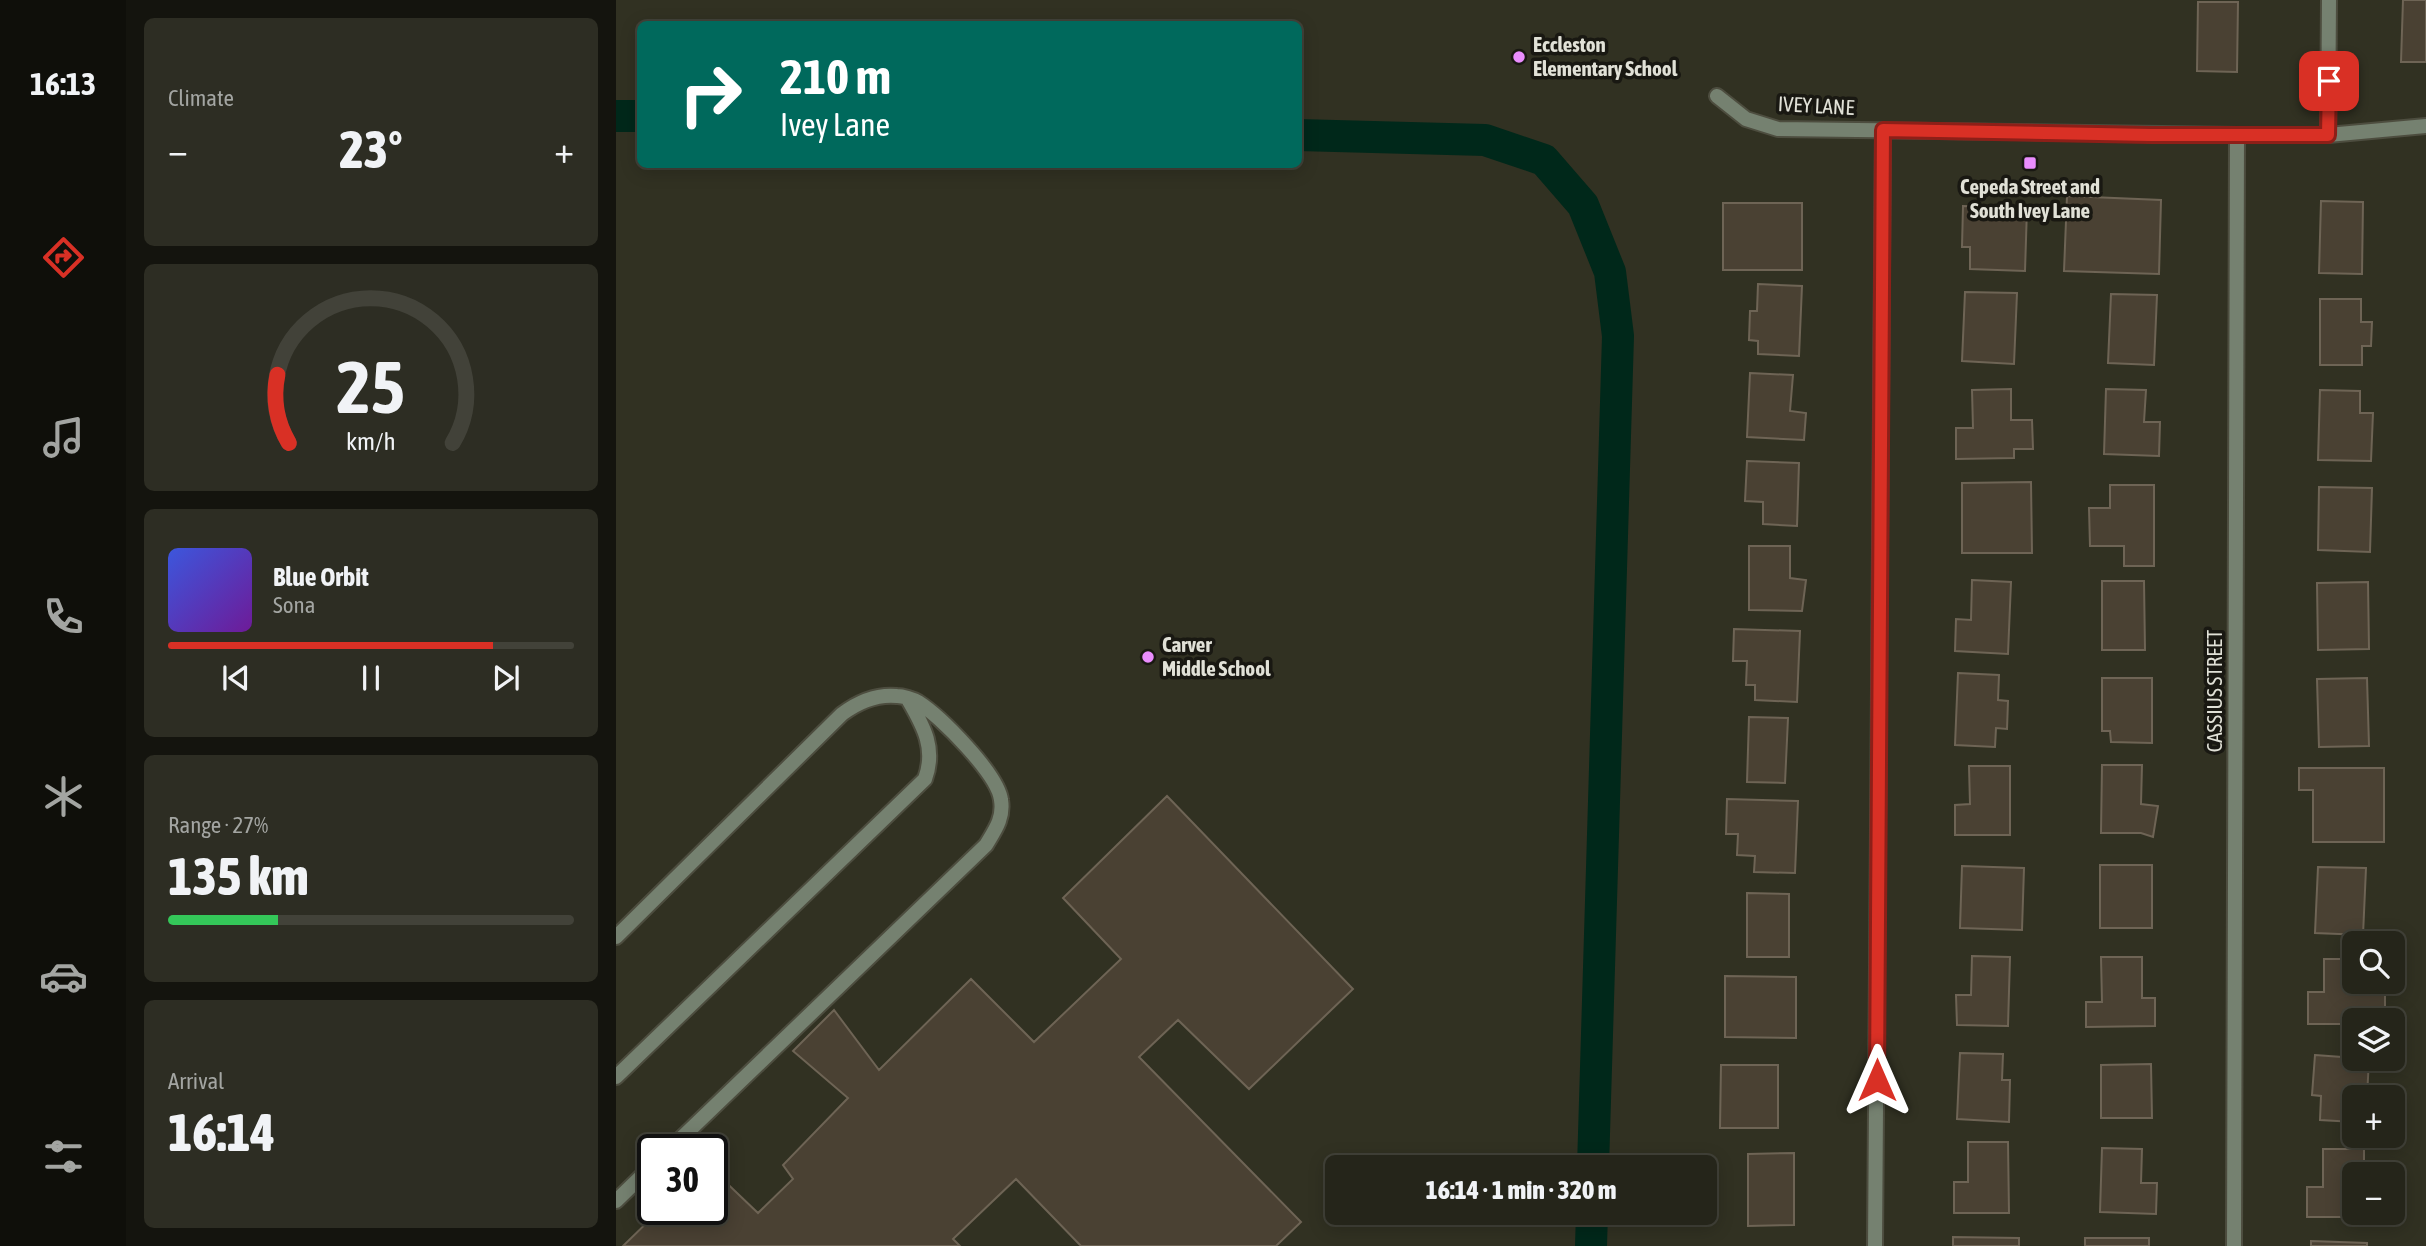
<!DOCTYPE html>
<html lang="en">
<head>
<meta charset="utf-8">
<style>
  :root { --surface:#25251a; --page:#2d2d23; --text:#f1f3f6; --muted:#a3a5a2; --line:#424239; --accent:#d93025 }
  body { margin:0; font-family:"Asap Condensed",sans-serif; background:var(--page); color:var(--text); height:100vh; display:flex; flex-direction:column; font-size:26px; white-space:nowrap }
  * { box-sizing:border-box; margin:0 }
  p { font-size:23px; color:var(--muted) }
  .icon { flex:none; width:38px; height:38px; fill:none; stroke:currentColor; stroke-width:2; stroke-linecap:round; stroke-linejoin:round }
  .map { position:relative; flex:1; overflow:hidden }
  .panel { display:flex; flex-direction:column; gap:18px; padding:18px; background:#14140e; width:490px }
  .panel>* { flex:none }
  .guide { position:absolute; left:21px; top:21px; width:665px; height:147px; border-radius:10px; box-shadow:0 4px 18px #0003,0 0 0 2px var(--line); background:#00695c; color:#fff; overflow:hidden }
  .controls { position:absolute; left:1726px; top:931px; display:grid; gap:14px }
  .controls a { display:grid; place-items:center; width:63px; height:63px; border-radius:10px; background:var(--surface); box-shadow:0 4px 18px #0003,0 0 0 2px var(--line); font-size:35px }
  .speed { position:absolute; left:21px; top:1134px; display:flex; gap:14px; font-size:35px; font-weight:700; text-align:center }
  .speed>* { display:grid; place-content:center; width:91px; height:91px; border-radius:50%; background:var(--surface); box-shadow:0 4px 18px #0003,0 0 0 2px var(--line); line-height:1 }
  .speed .limit { border:4px solid #111; border-radius:10px; background:#fff; color:#111 }
  .pin { position:absolute; display:grid; place-items:center; width:60px; height:60px; color:#fff; margin:-30px; border-radius:14px; box-shadow:0 4px 10px #0006 }
  .me { position:absolute; width:77px; margin:-38px; rotate:0deg; stroke-linejoin:round; filter:drop-shadow(0 0 5px #0008) }
  .turn { display:flex; align-items:center; gap:24px; height:147px; padding:0 28px; font-size:32px }
  .turn .icon { width:91px; height:91px; stroke-width:2.5 }
  .turn b { display:block; font-size:49px; line-height:60px }
  .big { font-size:52px; font-weight:800; line-height:1.1 }
  .panel .card { flex:1; display:flex; flex-direction:column; justify-content:center; gap:10px; min-width:0; padding:0 24px; border-radius:10px; background:var(--page) }
  .panel .dial { align-items:center; gap:0 }
  .dial svg { height:182px; overflow:visible; fill:none; stroke:var(--line); stroke-width:7; stroke-linecap:round; text-anchor:middle }
  .dial text { fill:var(--text); stroke:none }
  .song { display:flex; align-items:center; gap:21px }
  .cover { width:84px; height:84px; border-radius:10px; background:linear-gradient(135deg,hsl(230 70% 55%),hsl(280 70% 35%)) }
  .played { height:7px; border-radius:4px; background:linear-gradient(90deg,var(--accent) 80%,var(--line) 80%) }
  .keys { display:flex; justify-content:space-around; direction:ltr }
  .heat { display:flex; justify-content:space-between; align-items:center; font-size:38px; direction:ltr }
  .charge { height:10px; border-radius:5px; background:linear-gradient(90deg,#34c759 27%,var(--line) 0) }
  .trip { position:absolute; left:709px; top:1155px; width:392px; height:70px; border-radius:10px; background:var(--surface); box-shadow:0 4px 18px #0003,0 0 0 2px var(--line); font-weight:800; line-height:70px; text-align:center }
  main { display:flex; flex:1; min-height:0 }
  .tab-bar { display:flex; flex-direction:column; width:126px; justify-content:space-around; align-items:center; background:#0f0f0a; color:var(--muted) }
  .tab-bar .icon { width:49px; height:49px }
  .tab-bar .current { color:var(--accent) }
  .tab-bar b { font-size:32px; color:var(--text) }
  .map>svg:first-child { display:block }
</style>
</head>
<body>
<main>
<nav class="tab-bar">
<b>16:13</b>
<svg class="icon current" aria-label="directions" viewBox="0 0 24 24"><path d="M12 3l9 9-9 9-9-9zM9 14v-3h6M13 9l2 2-2 2"/></svg>
<svg class="icon" aria-label="music" viewBox="0 0 24 24"><path d="M9 18V5l10-2v13"/><circle cx="6" cy="18" r="3"/><circle cx="16" cy="16" r="3"/></svg>
<svg class="icon" aria-label="phone" viewBox="0 0 24 24"><path d="M5 4h4l2 5-3 2q2 4 5 5l2-3 5 2v4C11 20 4 13 5 4z"/></svg>
<svg class="icon" aria-label="climate" viewBox="0 0 24 24"><path d="M12 3v18M4 7l16 10M4 17L20 7"/></svg>
<svg class="icon" aria-label="car" viewBox="0 0 24 24"><path d="M5 17H2v-5l4-1 3-4h7l3 4 3 1v5h-3M9 17h6M6 11h13"/><circle cx="7" cy="17" r="2"/><circle cx="17" cy="17" r="2"/></svg>
<svg class="icon" aria-label="filters" viewBox="0 0 24 24"><path d="M4 7h16M4 17h16"/><circle cx="9" cy="7" r="2"/><circle cx="15" cy="17" r="2"/></svg>
</nav>
<section class="panel">
<div class="card"><p>Climate</p>
<div class="heat"><a>−</a><b class="big">23°</b><a>+</a></div>
</div>
<div class="card dial"><svg viewBox="0 0 100 80">
<path d="M14 69A42 42 0 1 1 86 69"/>
<path d="M14 69A42 42 0 0 1 9 39" stroke="#d93025"/>
<text x="50" y="56" font-size="32" font-weight="700">25</text>
<text x="50" y="72" font-size="11">km/h</text>
</svg></div>
<div class="card">
<div class="song"><i class="cover"></i><div><b>Blue Orbit</b><p>Sona</p></div></div>
<div class="played"></div>
<div class="keys"><svg class="icon" aria-label="previous" viewBox="0 0 24 24"><path d="M18 5L8 12l10 7zM5 5v14"/></svg><svg class="icon" aria-label="pause" viewBox="0 0 24 24"><path d="M8 5v14M16 5v14"/></svg><svg class="icon" aria-label="next" viewBox="0 0 24 24"><path d="M6 5l10 7-10 7zM19 5v14"/></svg></div>
</div>
<div class="card"><p>Range · 27%</p><b class="big">135 km</b><div class="charge"></div></div>
<div class="card"><p>Arrival</p><b class="big">16:14</b></div>
</section>
<div class="map">
<svg width="1810" height="1246" viewBox="0 0 1810 1246">
  <rect width="100%" height="100%" fill="#313122"/>
  <g fill="none" stroke-linecap="round" stroke-linejoin="round">
    <path stroke="#00281a" stroke-width="32" d="M0 116H24
      M682 135 869 140 928 160 967 205 994 272 1002 336 977 1167
      M975 1246 976 1213"/>
  </g>
  <path fill="#4a4133" stroke="#6e6455" stroke-width="2" d="M1787 0H1810V62H1785Z
    M1582 2H1622L1621 72 1581 71Z
    M1451 196 1545 200 1543 274 1448 271Z
    M1705 201 1747 202 1746 274 1703 273Z
    M1107 203H1186V270H1107Z
    M1347 206 1411 208 1409 271 1354 269V247H1346Z
    M1142 284 1186 286 1183 356 1142 354V341L1133 340 1134 311H1141Z
    M1349 292 1401 293 1398 364 1346 361Z
    M1495 294 1541 295 1538 365 1492 363Z
    M1704 299H1745V322H1756L1755 346H1746V365H1704Z
    M1134 373 1177 375 1174 411 1190 413 1188 440 1131 437Z
    M1395 389V420H1416L1417 449H1398V458L1340 459V428H1357L1356 390Z
    M1490 389 1530 390 1528 422H1544L1543 456 1488 454Z
    M1704 390 1744 391V413H1757L1755 461 1702 460Z
    M1131 461 1183 463 1181 526 1147 524V502L1129 501Z
    M1415 482 1416 553H1346V483Z
    M1494 485H1538V566H1508V546H1474L1473 508H1494Z
    M1703 487 1756 488 1754 552 1702 550Z
    M1133 546H1174V578L1190 580 1186 611 1133 610Z
    M1356 580 1395 582 1392 654 1339 651 1340 619 1355 620Z
    M1486 581H1528L1529 650H1486Z
    M1752 582 1753 649 1702 650 1701 583Z
    M1118 629 1184 631 1181 702 1139 700V685H1130L1131 661H1117Z
    M1342 673 1383 675 1382 700 1392 701 1391 729 1380 728 1379 747 1339 745Z
    M1486 678H1536V743L1495 742 1494 731H1486Z
    M1751 678 1753 746 1703 747 1701 679Z
    M1133 717 1172 718 1169 783 1131 782Z
    M1486 765H1526L1525 804 1542 806 1537 837 1525 833H1485Z
    M1353 766H1394V835H1339V805L1354 804Z
    M1683 768H1768V842H1697V790H1683Z
    M551 796 737 989 633 1089 562 1020 523 1057 685 1222 660 1246H465L400 1179 337 1239 344 1246H7L45 1209H96V1169L142 1213 177 1179 167 1165 232 1098 177 1051 218 1010 263 1070 355 979 418 1042 505 959 447 898Z
    M1111 799 1182 801 1179 873 1138 872 1139 856 1121 855 1122 834H1110Z
    M1484 865H1536V928H1484Z
    M1346 866 1408 868 1406 930 1344 928Z
    M1702 867 1750 868 1747 935 1699 933Z
    M1131 893 1173 894V957H1131Z
    M1356 956 1394 957 1392 1026 1341 1025 1340 995H1355Z
    M1485 957H1526V998H1539V1026L1470 1027V1002H1486Z
    M1708 959H1738V982H1769V1020H1738V1024H1692V992H1708Z
    M1109 976 1180 977V1038L1109 1037Z
    M1344 1053 1387 1054 1386 1080H1394L1393 1122 1341 1119Z
    M1699 1055 1753 1059 1751 1097H1738V1122L1704 1120 1705 1096 1696 1095Z
    M1535 1064 1536 1118H1485V1065Z
    M1105 1065H1162V1128H1104Z
    M1352 1142H1392L1393 1213H1338V1182H1352Z
    M1486 1148 1526 1149 1525 1183H1541L1540 1214 1484 1212Z
    M1707 1149H1748V1174H1738V1213H1748V1217H1691V1187H1707Z
    M1178 1153V1225L1132 1226V1154Z
    M1337 1237 1403 1238V1246H1337Z
    M1469 1238H1533V1246H1469Z
    M1695 1241 1751 1243V1246H1695Z"/>
  <g fill="none" stroke-linecap="round" stroke-linejoin="round">
    <defs>
      <path id="service" d="M0 937 226 714C242 702 260 694 281 696 287 696 297 699 302 702 324 716 382 774 385 800 388 818 379 830 370 845L53 1150
        M0 1077 309 779C320 749 308 727 293 701
        M0 1201 37 1165"/>
      <path id="minor" d="M1101 96 1130 119 1162 129 1621 135H1712L1810 126
        M1712 135 1713 0
        M1259 1246 1267 130
        M1618 1246 1621 135"/>
    </defs>
    <use href="#service" stroke="#4d4d3f" stroke-width="18"/>
    <use href="#minor" stroke="#4d4d3f" stroke-width="18"/>
    <use href="#service" stroke="#758170" stroke-width="14"/>
    <use href="#minor" stroke="#758170" stroke-width="14"/>
  </g>
  <g fill="none" stroke-linecap="round" stroke-linejoin="round">
    <defs>
      <path id="route" d="M1261 1080 1267 130 1535 135H1712L1713 81"/>
    </defs>
    <use href="#route" stroke="#8d1f18" stroke-width="18"/>
    <use href="#route" stroke="#d93025" stroke-width="12"/>
  </g>
  <g fill="#ea8dfd" stroke="#191812" stroke-width="2.5">
    <circle cx="903" cy="57" r="7"/>
    <rect x="1407" y="156" width="14" height="14" rx="3.5"/>
    <circle cx="532" cy="657" r="7"/>
  </g>
  <g text-anchor="middle" stroke-width="7" stroke-linejoin="round" paint-order="stroke">
    <g font-size="21" font-weight="bold" fill="#e1e1d7" stroke="#191812" text-anchor="start">
      <text x="917" y="52">Eccleston<tspan x="917" dy="24">Elementary School</tspan></text>
      <text x="1414" y="194" text-anchor="middle">Cepeda Street and<tspan x="1414" dy="24">South Ivey Lane</tspan></text>
      <text x="546" y="652">Carver<tspan x="546" dy="24">Middle School</tspan></text>
    </g>
    <g font-size="21" fill="#e1e1d7" stroke="#191812">
      <text transform="translate(1200 106) rotate(3)" y="7">IVEY LANE</text>
      <text transform="translate(1599 691) rotate(-90)" y="7">CASSIUS STREET</text>
    </g>
  </g>
</svg>
<div class="controls">
<a><svg class="icon" aria-label="search" viewBox="0 0 24 24"><circle cx="10" cy="10" r="6"/><path d="M15 15l6 6"/></svg></a>
<a><svg class="icon" aria-label="layers" viewBox="0 0 24 24"><path d="M12 4l9 5-9 5-9-5zM3 14l9 5 9-5"/></svg></a>
<a>+</a>
<a>−</a>
</div>
<div class="speed"><div class="limit">30</div></div>
<div class="pin" style="left:1713px;top:81px;background:#d93025"><svg class="icon" aria-label="arrive" viewBox="0 0 24 24"><path d="M6 21V4h12l-3 4 3 4H6"/></svg></div>
<svg class="me" style="left:1261px;top:1080px" viewBox="-20 -20 40 40"><path d="M0-17L14 15 0 8-14 15z" fill="#d93025" stroke="#fff" stroke-width="4"/></svg>
<div class="trip">16:14 · 1 min · 320 m</div>
<div class="guide">
<div class="turn"><svg class="icon" aria-label="right" viewBox="0 0 24 24"><path d="M7 20v-9h11M14 6l5 5-5 5"/></svg><div><b>210 m</b>Ivey Lane</div></div>
</div>
</div>
</main>
</body>
</html>
